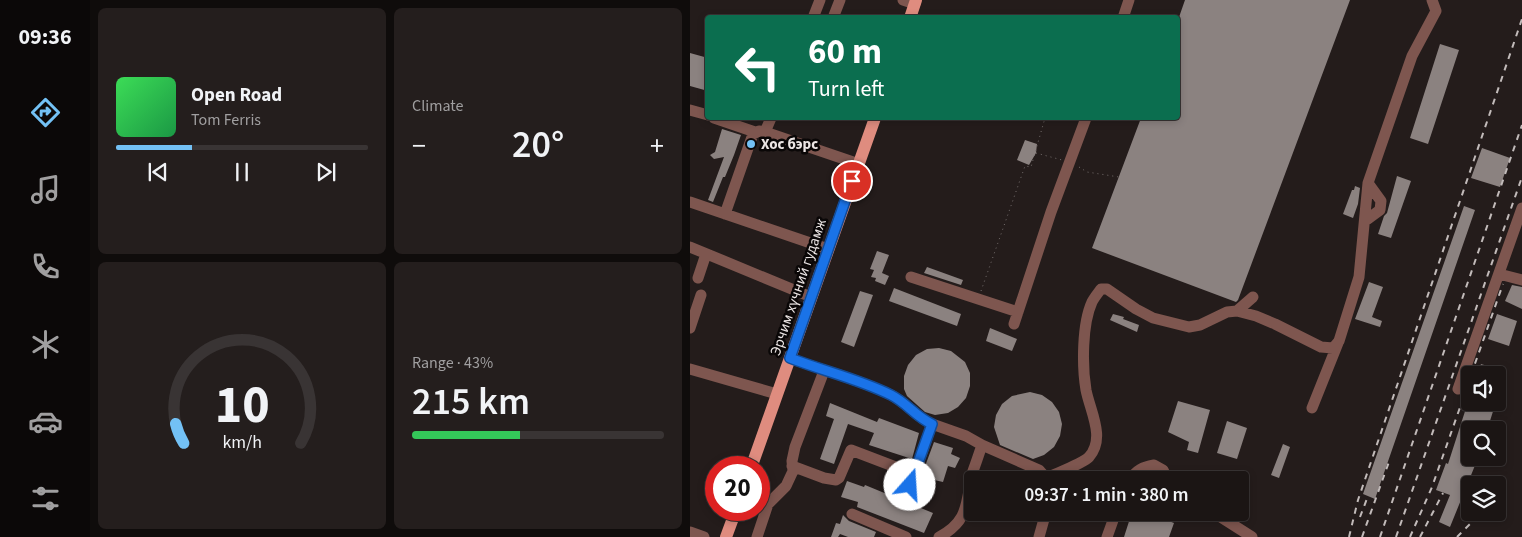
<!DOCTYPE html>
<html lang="en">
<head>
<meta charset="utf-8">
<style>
  :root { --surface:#1b1514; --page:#241e1d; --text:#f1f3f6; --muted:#a09fa0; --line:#393434; --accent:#73c1f5 }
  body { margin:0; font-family:"Source Sans 3",sans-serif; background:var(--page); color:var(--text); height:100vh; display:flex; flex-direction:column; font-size:19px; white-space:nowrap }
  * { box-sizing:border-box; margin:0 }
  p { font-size:16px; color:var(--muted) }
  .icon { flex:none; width:28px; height:28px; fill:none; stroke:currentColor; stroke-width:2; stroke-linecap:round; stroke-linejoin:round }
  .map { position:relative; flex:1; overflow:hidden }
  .side { display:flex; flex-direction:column; gap:8px; padding:8px; background:#0f0c0b; width:600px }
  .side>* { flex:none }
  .guide { position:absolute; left:15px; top:15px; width:475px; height:105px; border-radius:5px; box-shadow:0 2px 8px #0003,0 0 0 1px var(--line); background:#0b6e4f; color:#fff; overflow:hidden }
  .tools { position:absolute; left:771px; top:366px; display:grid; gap:10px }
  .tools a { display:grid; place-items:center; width:45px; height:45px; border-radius:5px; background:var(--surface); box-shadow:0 2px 8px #0003,0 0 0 1px var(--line); font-size:25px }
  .speed { position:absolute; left:15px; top:456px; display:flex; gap:10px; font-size:25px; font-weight:700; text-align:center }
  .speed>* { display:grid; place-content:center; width:65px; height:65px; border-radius:50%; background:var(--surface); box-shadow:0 2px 8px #0003,0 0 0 1px var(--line); line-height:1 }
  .speed .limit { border:8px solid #d22; background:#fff; color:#111 }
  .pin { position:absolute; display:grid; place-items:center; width:42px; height:42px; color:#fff; margin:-21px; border:2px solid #fff; border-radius:50%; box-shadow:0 1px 5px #0007 }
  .me { position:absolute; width:55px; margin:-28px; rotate:19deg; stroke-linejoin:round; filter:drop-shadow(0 0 4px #0008) }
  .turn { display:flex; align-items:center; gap:18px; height:105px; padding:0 20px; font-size:22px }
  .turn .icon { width:65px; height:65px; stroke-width:2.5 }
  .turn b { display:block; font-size:35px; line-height:42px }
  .big { font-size:38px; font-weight:600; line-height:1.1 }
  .side .widget { flex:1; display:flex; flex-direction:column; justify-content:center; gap:8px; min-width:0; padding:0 18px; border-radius:8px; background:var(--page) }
  .side .dial { align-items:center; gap:0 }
  .dial svg { height:130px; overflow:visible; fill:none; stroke:var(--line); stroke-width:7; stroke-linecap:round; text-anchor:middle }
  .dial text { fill:var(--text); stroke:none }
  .song { display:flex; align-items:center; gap:15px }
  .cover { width:60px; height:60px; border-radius:8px; background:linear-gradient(135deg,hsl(130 70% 55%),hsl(140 70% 35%)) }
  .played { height:5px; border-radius:2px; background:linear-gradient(90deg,var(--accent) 30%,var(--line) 30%) }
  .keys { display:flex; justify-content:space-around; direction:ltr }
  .heat { display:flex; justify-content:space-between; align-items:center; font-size:28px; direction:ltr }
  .charge { height:8px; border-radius:4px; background:linear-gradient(90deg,#34c759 43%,var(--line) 0) }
  .side .tiles { flex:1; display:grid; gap:8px; grid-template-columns:repeat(2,1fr) }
  .trip { position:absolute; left:274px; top:471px; width:285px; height:50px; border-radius:5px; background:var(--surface); box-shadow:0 2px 8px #0003,0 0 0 1px var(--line); font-weight:600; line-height:50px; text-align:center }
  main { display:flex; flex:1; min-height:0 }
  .menu { display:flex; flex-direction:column; width:90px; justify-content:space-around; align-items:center; background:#0b0808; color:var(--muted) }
  .menu .icon { width:35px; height:35px }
  .menu .active { color:var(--accent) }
  .menu b { font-size:22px; color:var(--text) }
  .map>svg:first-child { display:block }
</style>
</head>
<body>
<main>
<nav class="menu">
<b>09:36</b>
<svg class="icon active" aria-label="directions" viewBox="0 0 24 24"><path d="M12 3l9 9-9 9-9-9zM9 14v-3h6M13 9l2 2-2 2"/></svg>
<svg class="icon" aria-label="music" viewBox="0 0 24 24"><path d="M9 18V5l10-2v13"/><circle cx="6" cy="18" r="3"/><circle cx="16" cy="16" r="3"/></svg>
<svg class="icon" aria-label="phone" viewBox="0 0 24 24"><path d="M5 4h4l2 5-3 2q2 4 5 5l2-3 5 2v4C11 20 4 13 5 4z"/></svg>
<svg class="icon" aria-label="climate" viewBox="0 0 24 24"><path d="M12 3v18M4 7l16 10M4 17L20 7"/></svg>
<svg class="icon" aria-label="car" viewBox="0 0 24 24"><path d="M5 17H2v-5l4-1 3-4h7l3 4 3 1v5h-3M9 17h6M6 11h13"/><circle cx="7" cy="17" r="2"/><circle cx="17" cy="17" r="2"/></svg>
<svg class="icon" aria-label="filters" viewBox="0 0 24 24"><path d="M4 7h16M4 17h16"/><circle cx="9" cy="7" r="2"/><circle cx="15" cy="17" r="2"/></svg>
</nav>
<section class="side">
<div class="tiles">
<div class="widget">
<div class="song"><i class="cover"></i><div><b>Open Road</b><p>Tom Ferris</p></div></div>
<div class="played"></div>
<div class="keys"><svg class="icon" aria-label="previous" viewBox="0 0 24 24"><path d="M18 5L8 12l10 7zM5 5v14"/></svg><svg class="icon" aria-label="pause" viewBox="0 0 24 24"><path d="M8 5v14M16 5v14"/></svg><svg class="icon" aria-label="next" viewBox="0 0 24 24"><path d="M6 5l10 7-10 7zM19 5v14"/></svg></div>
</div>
<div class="widget"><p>Climate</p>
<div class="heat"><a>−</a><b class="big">20°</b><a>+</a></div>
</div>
<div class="widget dial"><svg viewBox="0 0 100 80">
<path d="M14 69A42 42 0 1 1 86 69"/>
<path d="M14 69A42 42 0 0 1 9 57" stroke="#73c1f5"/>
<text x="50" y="56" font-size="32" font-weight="700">10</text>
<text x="50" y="72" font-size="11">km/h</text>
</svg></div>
<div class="widget"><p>Range · 43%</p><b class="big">215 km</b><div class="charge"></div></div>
</div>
</section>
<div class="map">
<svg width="832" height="537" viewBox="0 0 832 537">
  <rect width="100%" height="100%" fill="#241c1b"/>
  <path fill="#8b8280" d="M495 0H660L548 300 546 302 402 248 451 118H488V20Z
    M750 44 769 50 738 144 720 138Z
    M0 53 18 58V91L0 86Z
    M32 129 51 135 44 155 35 177H33L23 202 18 200 34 157 24 159 20 155 25 152Z
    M335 140 347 144 346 153 339 165 327 160Z
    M792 148 820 158 810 187 781 178Z
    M707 176 721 181 701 238 688 234 694 216 697 213Z
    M665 186 670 188 668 204 663 218 653 214 662 190H664Z
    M774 206 785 210 685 499 673 494Z
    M187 251 199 255 192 273 199 276 195 285 185 281 186 278 181 277 184 270 180 269Z
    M237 267 273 280 271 285 234 273Z
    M679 282 693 287 682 317 692 321 690 327 665 319Z
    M822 285 832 287V309L815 301Z
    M204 288 271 314 267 326 199 301Z
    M170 291 183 295 164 347 151 342Z
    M423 314 434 317 433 319 449 325 447 332 420 320Z
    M807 314 827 321 819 346 798 339Z
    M300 328 327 339 322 351 296 341Z
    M249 348 261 351 275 362 280 373V386L276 398 268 407 258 413 245 415 235 412 217 396 214 389V376L218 365 226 355 237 349Z
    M791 364 810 370 809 373 812 371 816 372 809 396 808 375H787Z
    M340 392 352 395 362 402 369 412 372 424 370 436 364 447 354 455 343 459 310 445 304 427 306 415 312 404 322 396Z
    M488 401 520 410 508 453 497 450 499 442 478 432Z
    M778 402H806L799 424 817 431 808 454V430H780V458H788L760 527 749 522 760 495 746 490 756 463 758 464Z
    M140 403 187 422 189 418 229 433 222 459 179 445 184 433 158 424 144 464 130 459 144 419 136 416Z
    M537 421 557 428 547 459 527 453Z
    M244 442 263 448 261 454 270 458 265 468 258 466 253 482 231 477Z
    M593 444 600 447 589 478 581 475Z
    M157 481 174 487 175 485 243 513 234 533 167 507 168 502 151 497Z
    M442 512H479L476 520 484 523 479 537H434Z
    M153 515 159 521 186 532 184 537H158L150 534 148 537H141L146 523 150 524Z"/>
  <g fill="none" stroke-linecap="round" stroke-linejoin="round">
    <path stroke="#756e6d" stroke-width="1" stroke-dasharray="1 4" stroke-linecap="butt" d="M346 153 372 160
      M389 167 397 172 429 177
      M291 291 335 166 341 167 355 118"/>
    <path stroke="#7e564f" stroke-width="11" d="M213 0 225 4
      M123 18 130 0
      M143 18 150 0
      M433 18 439 0
      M0 110 18 115
      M24 118 65 132
      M81 118 75 132 169 164
      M0 202 138 249
      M35 214 63 134 69 131 75 132
      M675 221 690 210 691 201 678 183
      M0 247 121 297
      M809 274 832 280
      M221 277 328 312
      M8 278 16 254
      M547 311 566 316 585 324 631 347 643 348 649 341 669 277 678 183 722 56 746 11 742 0
      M324 324 361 212 396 118
      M0 328 11 295
      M100 358C133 371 169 379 201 395 217 403 226 417 242 424L217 495
      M0 369 87 394
      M768 389 832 208
      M622 408 648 343
      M242 424 276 436 292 445 349 470 358 480
      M102 466 134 478 146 480 149 478 161 450 224 474
      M357 478C367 473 392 464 399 457 416 438 400 411 396 390 392 366 392 324 402 302 404 298 408 293 411 289H417L446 309 463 318 499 327 510 325 537 312 547 311 563 297
      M440 480C446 470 453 467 464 465L473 470 478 480
      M523 512 562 537
      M162 514 216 537
      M0 532 14 537
      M67 537 78 504 96 486 103 471 102 461 105 447 134 371
      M249 537C281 520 275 501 283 471 286 463 289 454 292 445
      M349 537 356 512
      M417 537 426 512"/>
    <path stroke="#df8c7f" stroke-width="12" d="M220 18 226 0
      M61 468 185 118
      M36 537 46 510"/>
    <path stroke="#c2bbba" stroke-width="2" stroke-dasharray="6 6" stroke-linecap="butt" d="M781 375 813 284
      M808 498 815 490
      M670 517 678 496
      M659 537 668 500 832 19
      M672 537 700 459
      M690 537 832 125
      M706 537 832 177
      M720 537 742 487 780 379
      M730 537 753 493
      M767 537 792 512"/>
  </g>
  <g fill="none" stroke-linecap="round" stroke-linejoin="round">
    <defs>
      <path id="route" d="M162 181 100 358C133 371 169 379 201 395 217 403 226 417 242 424L220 485"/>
    </defs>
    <use href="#route" stroke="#114b97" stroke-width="12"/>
    <use href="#route" stroke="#1a73e8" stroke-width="9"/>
  </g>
  <circle fill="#73c1f5" stroke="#0a0707" stroke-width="2" cx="61" cy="144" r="5"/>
  <g text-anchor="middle" stroke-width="5" stroke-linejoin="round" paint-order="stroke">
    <g font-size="15" font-weight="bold" fill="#ece6e5" stroke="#0a0707" text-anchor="start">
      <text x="71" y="149">Хос бэрс</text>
    </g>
    <g font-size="15" fill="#ece6e5" stroke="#0a0707">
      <text transform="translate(108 287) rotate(-71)" y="5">Эрчим хүчний гудамж</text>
    </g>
  </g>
</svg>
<div class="tools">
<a><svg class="icon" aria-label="sound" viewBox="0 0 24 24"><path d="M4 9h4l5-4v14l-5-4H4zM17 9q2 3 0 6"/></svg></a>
<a><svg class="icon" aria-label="search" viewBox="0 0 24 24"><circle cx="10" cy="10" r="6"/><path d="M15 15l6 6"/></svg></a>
<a><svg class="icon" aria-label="layers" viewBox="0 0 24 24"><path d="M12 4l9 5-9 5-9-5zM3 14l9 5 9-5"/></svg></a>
</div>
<div class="speed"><div class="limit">20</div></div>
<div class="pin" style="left:162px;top:181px;background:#d93025"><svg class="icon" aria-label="arrive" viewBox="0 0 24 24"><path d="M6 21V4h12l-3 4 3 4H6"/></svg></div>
<svg class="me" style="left:220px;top:485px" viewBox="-20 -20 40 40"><circle r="19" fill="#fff"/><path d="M0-13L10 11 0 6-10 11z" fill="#1a73e8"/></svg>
<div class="trip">09:37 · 1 min · 380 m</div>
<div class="guide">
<div class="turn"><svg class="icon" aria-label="left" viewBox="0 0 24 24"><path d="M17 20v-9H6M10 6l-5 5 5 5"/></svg><div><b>60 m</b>Turn left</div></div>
</div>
</div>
</main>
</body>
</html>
